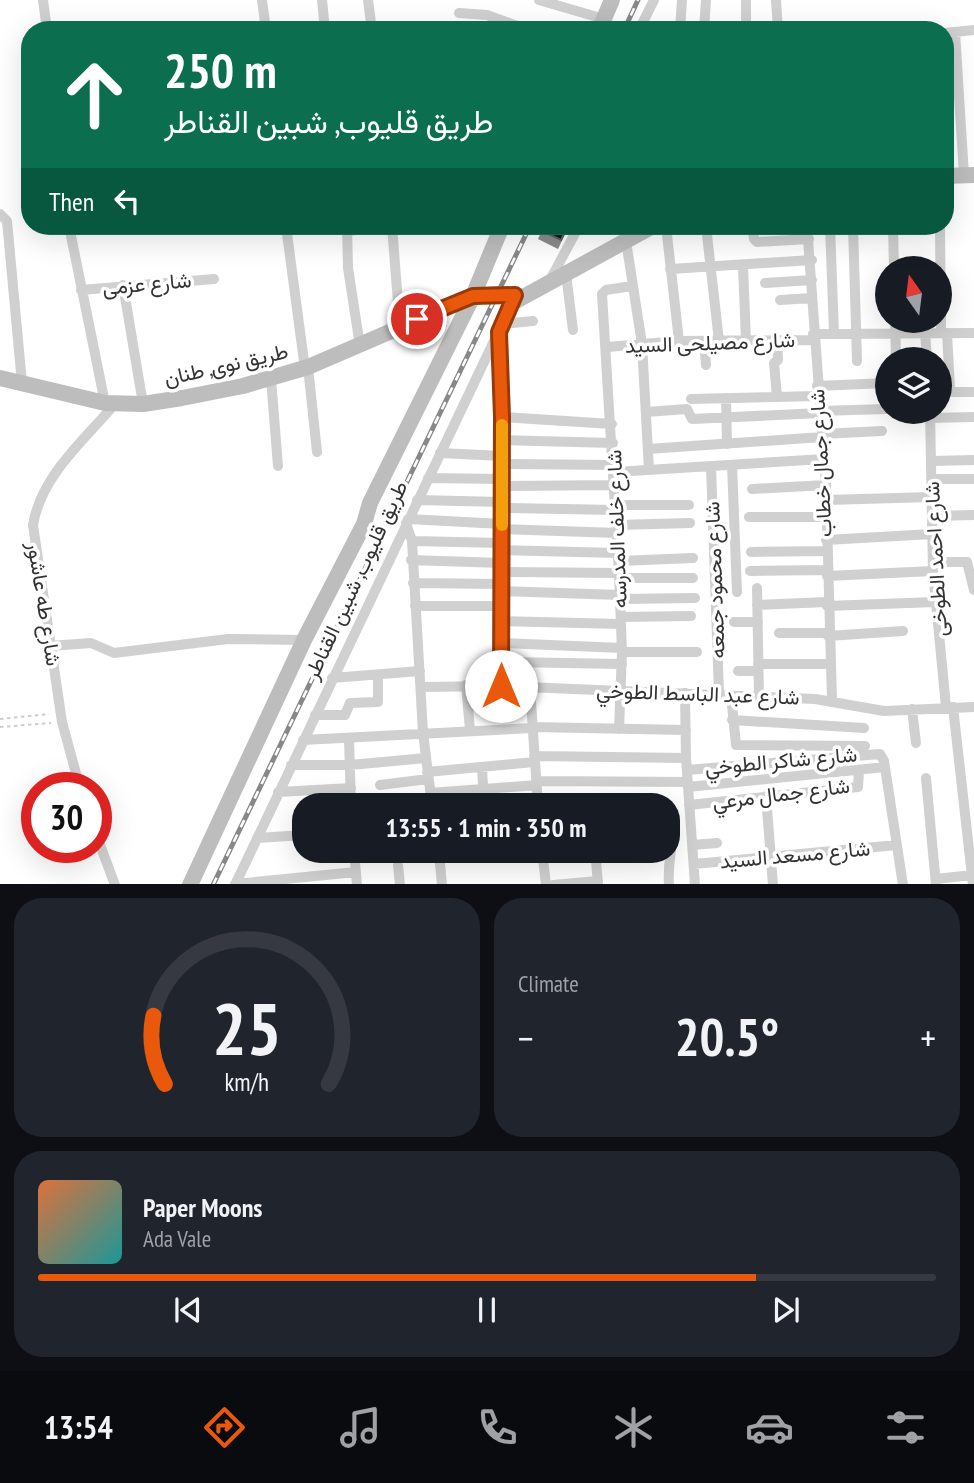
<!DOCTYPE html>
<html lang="en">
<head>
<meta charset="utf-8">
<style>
  :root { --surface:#171b24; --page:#20242c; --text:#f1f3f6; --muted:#9ea1a6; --line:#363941; --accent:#ea580c }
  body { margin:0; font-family:"PT Sans Narrow",Vazirmatn,sans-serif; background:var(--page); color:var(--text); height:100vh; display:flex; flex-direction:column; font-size:26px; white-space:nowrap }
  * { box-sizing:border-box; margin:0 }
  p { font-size:23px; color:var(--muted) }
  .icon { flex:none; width:38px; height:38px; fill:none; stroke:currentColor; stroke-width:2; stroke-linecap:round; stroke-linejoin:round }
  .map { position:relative; height:884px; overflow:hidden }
  .panel { display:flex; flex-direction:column; gap:14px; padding:14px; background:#0d0f14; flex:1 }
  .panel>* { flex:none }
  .hud { position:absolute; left:21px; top:21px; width:933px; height:214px; border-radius:28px; box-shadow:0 7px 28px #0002; background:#0b6e4f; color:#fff; overflow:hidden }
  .needle { width:46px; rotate:346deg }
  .buttons { position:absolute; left:875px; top:256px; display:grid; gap:14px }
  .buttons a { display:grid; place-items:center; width:77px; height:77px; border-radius:50%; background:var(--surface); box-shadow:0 7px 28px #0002; font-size:35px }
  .speed { position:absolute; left:21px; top:772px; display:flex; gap:14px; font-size:35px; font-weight:700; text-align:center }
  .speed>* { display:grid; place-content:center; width:91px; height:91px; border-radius:50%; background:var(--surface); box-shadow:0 7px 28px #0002; line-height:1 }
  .speed .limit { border:10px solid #d22; background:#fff; color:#111 }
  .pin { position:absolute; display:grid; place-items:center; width:60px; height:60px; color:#fff; margin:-30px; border:4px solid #fff; border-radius:50%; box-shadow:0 2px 7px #0007 }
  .me { position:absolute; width:77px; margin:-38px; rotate:0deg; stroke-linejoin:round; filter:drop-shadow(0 0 5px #0008) }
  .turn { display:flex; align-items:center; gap:24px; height:147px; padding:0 28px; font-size:32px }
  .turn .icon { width:91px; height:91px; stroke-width:2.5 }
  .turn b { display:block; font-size:49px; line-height:60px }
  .then { display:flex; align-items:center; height:66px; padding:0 28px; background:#0003; gap:14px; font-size:26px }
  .big { font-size:52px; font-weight:700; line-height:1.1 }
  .panel .tile { flex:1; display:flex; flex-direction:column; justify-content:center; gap:10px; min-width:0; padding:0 24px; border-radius:28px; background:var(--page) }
  .panel .dial { align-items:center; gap:0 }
  .dial svg { height:182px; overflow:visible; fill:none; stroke:var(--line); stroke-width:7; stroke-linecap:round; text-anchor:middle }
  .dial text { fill:var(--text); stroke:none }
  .song { display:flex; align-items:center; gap:21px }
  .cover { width:84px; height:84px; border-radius:10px; background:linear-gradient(135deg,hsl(20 70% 55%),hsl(180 70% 35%)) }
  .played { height:7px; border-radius:4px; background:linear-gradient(90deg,var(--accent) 80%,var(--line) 80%) }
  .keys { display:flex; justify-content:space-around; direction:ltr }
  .heat { display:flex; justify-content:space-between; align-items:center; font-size:38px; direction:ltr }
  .panel .tiles { flex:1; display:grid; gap:14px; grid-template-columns:1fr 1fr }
  .tile:last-child { grid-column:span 2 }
  .trip { position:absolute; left:292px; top:793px; width:388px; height:70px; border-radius:28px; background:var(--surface); box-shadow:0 7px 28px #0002; font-weight:700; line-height:70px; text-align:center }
  .tab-bar { display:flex; height:112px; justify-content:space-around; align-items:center; background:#090b0e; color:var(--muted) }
  .tab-bar .icon { width:49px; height:49px }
  .tab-bar .current { color:var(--accent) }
  .tab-bar b { font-size:32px; color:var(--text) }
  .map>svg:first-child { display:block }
</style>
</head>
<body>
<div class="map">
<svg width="974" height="885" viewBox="0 0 974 885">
  <rect width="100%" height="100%" fill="#fff"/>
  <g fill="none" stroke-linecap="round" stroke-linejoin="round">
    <path stroke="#cdcdcd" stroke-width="2" stroke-dasharray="3.5 3.5" stroke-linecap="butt" d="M0 719 49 714
      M0 727 51 723"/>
    <path stroke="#d0d0d0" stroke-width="10" d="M43 0 47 30
      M262 0 266 30
      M322 0 325 30
      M368 0 372 30
      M539 0 604 19
      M746 0V30
      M776 0 778 30
      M459 13 487 15 528 30
      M639 30 654 0
      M680 30 682 0
      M704 30 706 0
      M955 32 964 175
      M945 33 974 30
      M0 214 7 221 22 383
      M69 226 105 403
      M286 226 305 369
      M347 226 348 268 360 346
      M392 226 400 328
      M464 226 501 230
      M666 226 679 341
      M706 226 719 341
      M752 226 754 239 757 242 809 239
      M807 226 826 485 832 700
      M830 226 834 333
      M853 226 857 361
      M893 226 894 268
      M940 226 941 332
      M393 230 445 226
      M347 231 390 226
      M626 241 642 344 649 470
      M743 266 746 341
      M670 269 812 260
      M566 274 573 330
      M549 282 579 226
      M765 283 812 280
      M123 285 143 404
      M81 290 214 279
      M780 300 812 298
      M895 320 896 359
      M503 324 533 321
      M925 332 927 359
      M947 333 950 389 952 392H974
      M499 334 502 417 501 686
      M813 334 974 333
      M704 341 706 365
      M607 347 679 341 813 340
      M308 367 317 452
      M271 379 278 466
      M817 386 887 383
      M777 397 774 363 778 360 777 341
      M726 398 727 444
      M691 399 818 396
      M819 411 887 409
      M930 411 933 571 946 707
      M646 412 687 409 692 419 820 413
      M502 417 612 424
      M930 418 974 417
      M822 434 882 431
      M502 440 613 443
      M648 449 822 437
      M440 453 502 456
      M931 461 974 460
      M502 464 614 465
      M732 465 737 592
      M711 466 719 694
      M615 472 824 459
      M428 478 502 479
      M931 479H974
      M502 486 615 485
      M752 489 826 485
      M417 500 502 502
      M826 500 932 497
      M616 505H689
      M502 508 616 510
      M932 516 974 515
      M749 517H826
      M408 519 502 524
      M406 523 412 541 423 733 432 805
      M617 525 690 523
      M502 529 617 533
      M826 540 932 534
      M412 541 502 543
      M501 550 618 553
      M751 552 826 551
      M411 560 501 563
      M619 561 693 558
      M933 562H967L974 590
      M750 571 827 570
      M501 572 619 573
      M827 576 933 571
      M620 578H693
      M413 583 502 584
      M757 588 759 696
      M502 591 620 595
      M620 599 695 598
      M757 605 827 602
      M415 606H501
      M827 606 935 602
      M621 617 691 616
      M501 621 621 624
      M734 622H758
      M779 633H828
      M828 636 903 631
      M501 643 622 648
      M49 646 91 643 114 653 228 639 304 640
      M622 652H697
      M501 662 622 664
      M758 664H830
      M738 671H758
      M332 678 420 671
      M466 685 470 730
      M421 687 501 686 815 699 884 711 974 707
      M530 687 538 805
      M685 693 686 758 695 885
      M731 695 736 745 865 746
      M953 707 973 885
      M912 709 916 743
      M315 715H345L350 703 378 702V675
      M732 720 864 728
      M532 727 686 730
      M619 729 622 652 619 573 602 294 606 290 632 286
      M349 738 351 805
      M303 740 532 728
      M534 756 686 758
      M291 765H350L426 758
      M482 767 484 805
      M687 770 880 754 884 761 903 885
      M427 772 534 762
      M926 778 936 885
      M536 781 688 782
      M380 785 428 779
      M688 787 885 767
      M80 788 62 722 33 525C41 476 84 440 115 404
      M278 792 351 788
      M430 793 537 785
      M766 796 773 885
      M689 805 858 787 859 771
      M96 834 115 885
      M257 838 304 835
      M692 845 717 843
      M354 850 357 885
      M542 850 546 885
      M354 853 376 850
      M439 853 442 885
      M440 858 512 850
      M596 860 598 885
      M694 864 897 845
      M398 865 400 885
      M936 879 972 875
      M235 884 356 872
      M235 885 515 297
      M553 885 598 881
      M669 885C667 859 674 848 672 823"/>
    <path stroke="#bdbdbd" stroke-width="16" d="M599 30 612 0
      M945 176 974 175
      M514 302 653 226
      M0 378 105 403 143 404 182 398 243 386 308 367 473 296 498 294 522 297
      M190 885 304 640 364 524 370 503 473 296 502 226"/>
    <defs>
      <path id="rail" d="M624 30 638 0
        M213 885 530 226"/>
    </defs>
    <use href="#rail" stroke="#888" stroke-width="5"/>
    <use href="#rail" stroke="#fff" stroke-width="2.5" stroke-dasharray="8" stroke-linecap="butt"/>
  </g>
  <path fill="#8c8c8c" d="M544 226H569L558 249 538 239Z"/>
  <path fill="#1a1a1a" stroke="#5f5f5f" stroke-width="2" d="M544 226H568L561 240 542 231Z"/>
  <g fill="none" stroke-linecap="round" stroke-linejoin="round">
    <defs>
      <path id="route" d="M417 319 473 296 515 295 499 332 502 417 501 686"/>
    </defs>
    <use href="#route" stroke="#983908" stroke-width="18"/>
    <use href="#route" stroke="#ea580c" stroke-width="12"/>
    <path stroke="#f59e0b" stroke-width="12" d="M502 525V425"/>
  </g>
  <g text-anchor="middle" stroke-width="7" stroke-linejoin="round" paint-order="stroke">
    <g font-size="21" fill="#333" stroke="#fff">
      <text transform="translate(147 284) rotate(-5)" y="7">شارع عزمى</text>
      <text transform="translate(710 343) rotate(-2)" y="7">شارع مصيلحى السيد</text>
      <text transform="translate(226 365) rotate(-13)" y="7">طريق نوى, طنان</text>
      <text transform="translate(821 463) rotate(-93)" y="7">شارع جمال خطاب</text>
      <text transform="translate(617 529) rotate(-92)" y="7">شارع خلف المدرسه</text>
      <text transform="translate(936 559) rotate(-93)" y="7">شارع احمد الطوخى</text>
      <text transform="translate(356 580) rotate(-65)" y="7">طريق قليوب, شبين القناطر</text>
      <text transform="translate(715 580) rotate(-92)" y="7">شارع محمود جمعه</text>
      <text transform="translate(44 604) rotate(81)" y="7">شارع طه عاشور</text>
      <text transform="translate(698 694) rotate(2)" y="7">شارع عبد الباسط الطوخي</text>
      <text transform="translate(781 761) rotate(-5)" y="7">شارع شاكر الطوخي</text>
      <text transform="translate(781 794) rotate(-7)" y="7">شارع جمال مرعي</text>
      <text transform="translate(795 855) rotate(-5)" y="7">شارع مسعد السيد</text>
    </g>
  </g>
</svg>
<div class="buttons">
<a><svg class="needle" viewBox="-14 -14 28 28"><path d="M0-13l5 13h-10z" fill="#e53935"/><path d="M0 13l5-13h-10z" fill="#9ea1a6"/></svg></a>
<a><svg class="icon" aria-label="layers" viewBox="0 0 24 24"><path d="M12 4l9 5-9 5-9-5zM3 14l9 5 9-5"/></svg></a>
</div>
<div class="speed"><div class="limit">30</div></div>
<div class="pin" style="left:417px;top:319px;background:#d93025"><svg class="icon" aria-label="arrive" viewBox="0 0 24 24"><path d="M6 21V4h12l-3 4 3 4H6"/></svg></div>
<svg class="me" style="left:501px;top:686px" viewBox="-20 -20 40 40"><circle r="19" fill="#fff"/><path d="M0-13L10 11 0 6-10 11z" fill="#ea580c"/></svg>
<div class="trip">13:55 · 1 min · 350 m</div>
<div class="hud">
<div class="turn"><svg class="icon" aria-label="ahead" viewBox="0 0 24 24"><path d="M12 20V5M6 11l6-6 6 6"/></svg><div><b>250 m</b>طريق قليوب, شبين القناطر</div></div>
<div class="then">Then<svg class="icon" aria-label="left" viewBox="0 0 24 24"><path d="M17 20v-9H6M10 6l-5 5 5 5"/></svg></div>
</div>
</div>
<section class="panel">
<div class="tiles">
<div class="tile dial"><svg viewBox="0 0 100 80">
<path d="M14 69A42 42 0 1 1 86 69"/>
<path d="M14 69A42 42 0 0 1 9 39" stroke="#ea580c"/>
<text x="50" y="56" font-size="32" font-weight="700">25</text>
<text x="50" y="72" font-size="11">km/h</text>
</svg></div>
<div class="tile"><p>Climate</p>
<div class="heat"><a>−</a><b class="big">20.5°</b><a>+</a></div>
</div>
<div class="tile">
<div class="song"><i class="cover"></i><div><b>Paper Moons</b><p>Ada Vale</p></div></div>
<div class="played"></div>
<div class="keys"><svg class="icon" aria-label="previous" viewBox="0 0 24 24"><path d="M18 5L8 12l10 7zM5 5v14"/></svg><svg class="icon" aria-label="pause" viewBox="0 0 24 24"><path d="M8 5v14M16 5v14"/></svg><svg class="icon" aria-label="next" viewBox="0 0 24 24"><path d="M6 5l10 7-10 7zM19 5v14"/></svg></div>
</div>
</div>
</section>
<nav class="tab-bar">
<b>13:54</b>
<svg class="icon current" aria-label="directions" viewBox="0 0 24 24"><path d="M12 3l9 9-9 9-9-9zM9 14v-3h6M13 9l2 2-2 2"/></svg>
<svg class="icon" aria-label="music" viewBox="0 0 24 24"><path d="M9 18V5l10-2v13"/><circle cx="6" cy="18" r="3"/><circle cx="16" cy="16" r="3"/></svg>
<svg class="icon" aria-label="phone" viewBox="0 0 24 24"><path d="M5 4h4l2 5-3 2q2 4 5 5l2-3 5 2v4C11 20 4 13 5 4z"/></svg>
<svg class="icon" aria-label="climate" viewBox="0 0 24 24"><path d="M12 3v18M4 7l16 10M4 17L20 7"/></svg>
<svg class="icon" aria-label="car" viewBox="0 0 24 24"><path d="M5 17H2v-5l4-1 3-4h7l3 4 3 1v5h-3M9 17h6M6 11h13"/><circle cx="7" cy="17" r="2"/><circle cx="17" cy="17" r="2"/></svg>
<svg class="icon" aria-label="filters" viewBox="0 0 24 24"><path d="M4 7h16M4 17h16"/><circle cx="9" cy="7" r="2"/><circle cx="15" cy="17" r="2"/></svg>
</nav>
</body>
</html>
